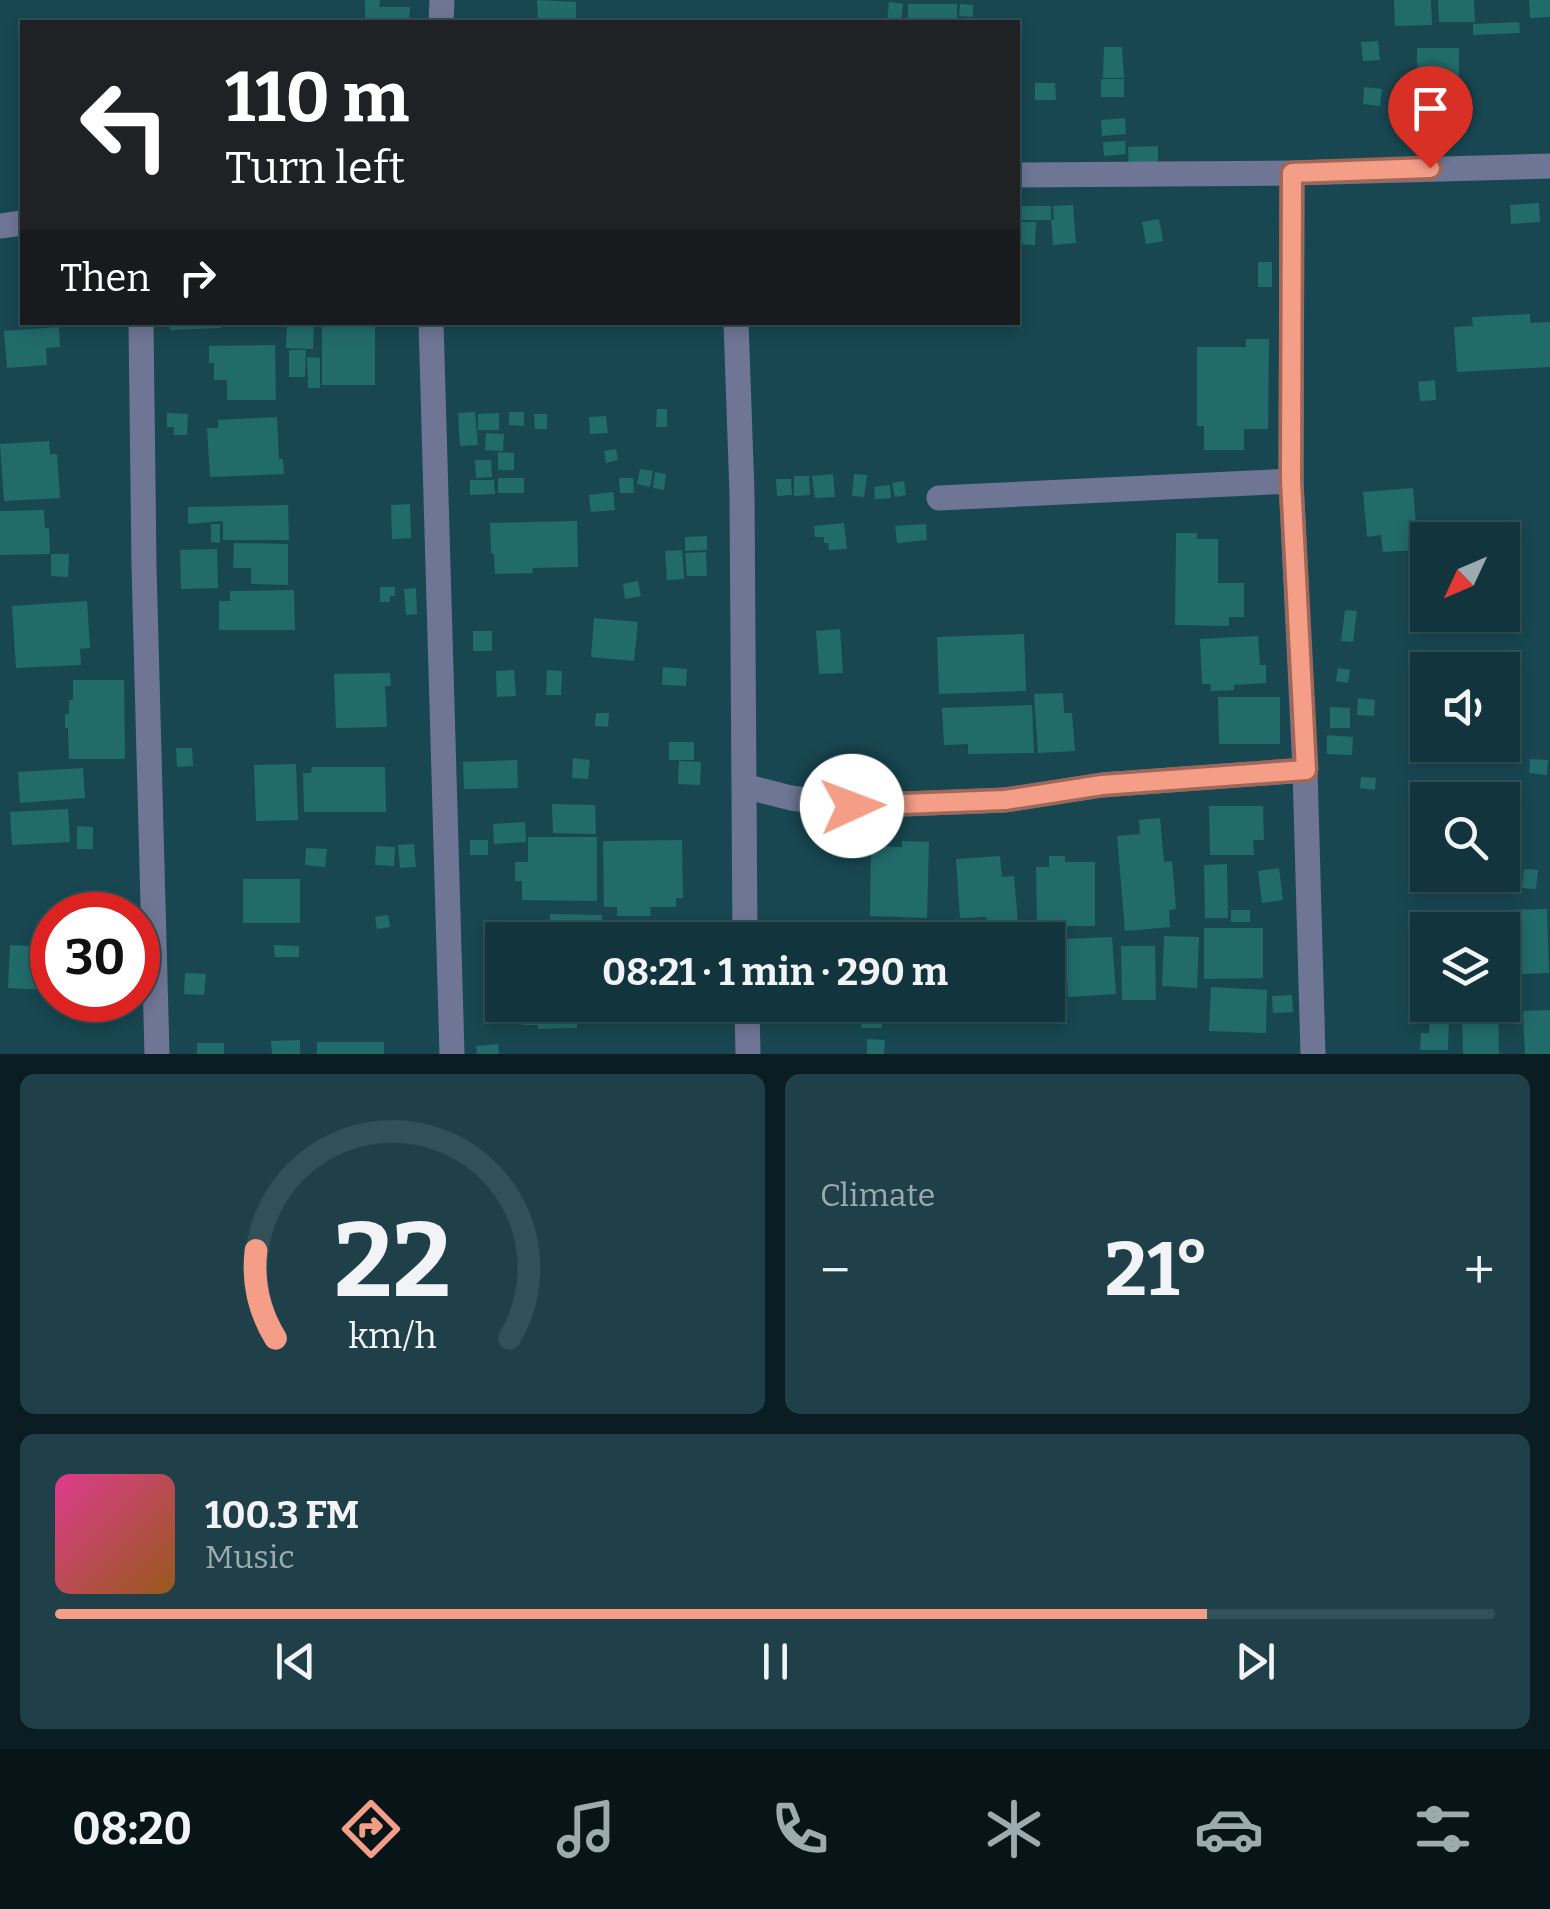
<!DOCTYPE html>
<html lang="en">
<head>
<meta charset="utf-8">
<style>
  :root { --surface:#12353d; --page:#1f4048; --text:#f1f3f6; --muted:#9cabb0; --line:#315057; --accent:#f49e88 }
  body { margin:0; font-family:Bitter,serif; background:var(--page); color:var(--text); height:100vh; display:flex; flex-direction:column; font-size:38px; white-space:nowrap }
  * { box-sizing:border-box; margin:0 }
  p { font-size:32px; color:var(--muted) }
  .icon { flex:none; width:55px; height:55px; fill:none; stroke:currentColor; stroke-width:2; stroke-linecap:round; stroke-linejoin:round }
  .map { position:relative; height:1054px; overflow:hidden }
  .drawer { display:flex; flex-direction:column; gap:20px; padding:20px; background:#0a1d22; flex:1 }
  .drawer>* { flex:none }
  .guide { position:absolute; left:20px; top:20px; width:1000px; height:305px; border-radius:0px; box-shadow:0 5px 15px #0003,0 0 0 2px var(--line); background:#202124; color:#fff; overflow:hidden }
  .needle { width:65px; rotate:226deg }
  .buttons { position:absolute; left:1410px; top:522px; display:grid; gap:20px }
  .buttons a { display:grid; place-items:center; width:110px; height:110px; border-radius:0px; background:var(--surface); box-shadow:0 5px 15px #0003,0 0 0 2px var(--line); font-size:50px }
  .speed { position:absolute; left:30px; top:892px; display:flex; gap:20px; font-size:50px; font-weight:700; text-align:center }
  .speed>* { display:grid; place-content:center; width:130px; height:130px; border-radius:50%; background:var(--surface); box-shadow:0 5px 15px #0003,0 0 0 2px var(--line); line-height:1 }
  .speed .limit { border:15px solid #d22; background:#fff; color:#111 }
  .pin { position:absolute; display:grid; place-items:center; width:85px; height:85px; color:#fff; margin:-102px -42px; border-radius:50% 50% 50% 0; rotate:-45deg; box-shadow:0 0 10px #0007 }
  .pin .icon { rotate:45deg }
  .me { position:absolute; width:110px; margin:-55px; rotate:88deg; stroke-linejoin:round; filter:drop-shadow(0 0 8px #0008) }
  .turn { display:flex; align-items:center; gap:35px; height:210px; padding:0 40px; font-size:45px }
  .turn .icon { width:130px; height:130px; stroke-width:2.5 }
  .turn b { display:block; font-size:70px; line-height:85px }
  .then { display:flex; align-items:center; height:95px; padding:0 40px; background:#0003; gap:20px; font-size:38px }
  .big { font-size:75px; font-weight:700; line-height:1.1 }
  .drawer .tile { flex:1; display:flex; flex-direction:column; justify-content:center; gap:15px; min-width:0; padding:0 35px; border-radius:15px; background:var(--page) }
  .drawer .dial { align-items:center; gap:0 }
  .dial svg { height:260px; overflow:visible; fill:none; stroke:var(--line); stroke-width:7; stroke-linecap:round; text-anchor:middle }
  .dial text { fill:var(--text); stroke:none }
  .song { display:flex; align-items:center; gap:30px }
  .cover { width:120px; height:120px; border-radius:15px; background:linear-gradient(135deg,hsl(330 70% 55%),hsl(30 70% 35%)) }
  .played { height:10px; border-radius:5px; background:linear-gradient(90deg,var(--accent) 80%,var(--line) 80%) }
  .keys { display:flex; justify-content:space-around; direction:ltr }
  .heat { display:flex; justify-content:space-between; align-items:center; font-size:55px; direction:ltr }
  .drawer .tiles { flex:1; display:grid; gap:20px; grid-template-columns:1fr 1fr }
  .tile:last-child { grid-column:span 2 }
  .trip { position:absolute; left:485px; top:922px; width:580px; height:100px; border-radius:0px; background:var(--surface); box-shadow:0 5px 15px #0003,0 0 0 2px var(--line); font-weight:700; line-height:100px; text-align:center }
  .dock { display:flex; height:160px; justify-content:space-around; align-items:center; background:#071518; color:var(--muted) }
  .dock .icon { width:70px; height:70px }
  .dock .selected { color:var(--accent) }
  .dock b { font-size:45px; color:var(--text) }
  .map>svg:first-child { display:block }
</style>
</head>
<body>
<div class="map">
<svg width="1550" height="1054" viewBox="0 0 1550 1054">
  <rect width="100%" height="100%" fill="#184751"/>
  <path fill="#226b6b" d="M365 0H380L379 7H410L409 22H365Z
    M537 0 576 2V21L538 22Z
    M1394 0H1431L1432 25 1395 26Z
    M1438 0H1474L1475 22H1439Z
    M1529 0H1550V17L1530 18Z
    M889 2 903 4 901 22 887 21Z
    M908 4H957V22H908Z
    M960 4 973 5V17L959 16Z
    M1519 22 1520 33 1473 35V24Z
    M1378 41 1380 60 1363 61 1361 42Z
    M1104 47H1122L1124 78H1103Z
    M1417 48H1459V96H1417Z
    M1101 79H1124V97H1101Z
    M1035 83H1055L1056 100H1035Z
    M1364 87 1382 89 1380 106 1363 104Z
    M1125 118 1126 134 1102 136 1101 120Z
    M1125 141 1126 154 1104 156 1103 142Z
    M1158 146V169L1129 170 1128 147Z
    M1539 203 1540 222 1511 224 1510 205Z
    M1073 205 1076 243 1053 245 1051 220H1054L1053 206Z
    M1018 206H1051V220H1018Z
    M1159 219 1163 241 1146 244 1142 222Z
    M1020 222H1036L1035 245 1020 244Z
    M1258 262H1272V287H1258Z
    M1530 314V323L1550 322V367L1457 372 1454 327 1473 326 1472 317Z
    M169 322H221V328L170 330Z
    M287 322H314L313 349 286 348Z
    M322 322H375V385H322Z
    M59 327 60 347 46 348 47 365 7 368 4 331Z
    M1246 339H1269L1268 429H1244V450H1204V426H1197V347H1246Z
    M275 345 276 400H227V380H214V363H209V346Z
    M289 350H306L305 377H289Z
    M307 357 320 358V388H308Z
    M1435 380 1436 400 1420 401 1418 382Z
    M657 409H667V427H656Z
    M475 412 478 445 460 446 458 413Z
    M509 412H524V426L509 425Z
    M167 413 188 414 187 435H174V427H167Z
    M499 413V430H478V414Z
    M534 414H547V429H535Z
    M606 416 608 433 590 434 589 417Z
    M277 417 279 459H283L284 474 210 477 207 428H218V420Z
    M486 433 504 434 503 451 485 450Z
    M49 441 50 454H57L60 498 4 501 0 444Z
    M616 449 618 460 606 463 604 451Z
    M498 452 514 453V470H498Z
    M475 460H491L492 477 476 478Z
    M640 469 653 471 650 487 637 484Z
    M655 472 666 474 664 490 653 488Z
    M833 474 835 497 815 498 812 476Z
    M854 474 867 475 864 497 852 496Z
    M794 476H809L810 495 794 496Z
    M498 478H524V493H498Z
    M619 478H633L634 493H620Z
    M776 479H791L792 495 777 496Z
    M470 480H494L495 494 470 495Z
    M904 481 906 495 895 497 892 483Z
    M890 485 891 498 875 499 874 487Z
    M1413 488 1418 550 1383 552 1381 535 1367 537 1363 492Z
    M613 492 615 510 591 512 589 495Z
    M410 504 411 538 392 539 391 505Z
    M288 505 289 540H223V521L188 524V507Z
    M44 510 45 528H49L50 554 0 555V511Z
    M577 521 578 567 532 568 533 573 495 574 494 554 491 553 490 523Z
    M844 523 847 549 829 550 828 543H824V537H815L814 526Z
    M211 524H220V543L211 542Z
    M926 524 927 540 897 543 895 526Z
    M1176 533H1197V539H1218V583H1244V617H1229V626L1175 625Z
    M707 536V550L685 551V537Z
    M234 543 288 544V585L251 584V568H233Z
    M217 549 218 588 181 589 180 550Z
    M682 550 684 579 667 580 665 551Z
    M706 552 707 576H687L685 553Z
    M51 554H69L68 577 51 576Z
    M638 581 641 596 625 599 623 584Z
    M380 587H395V596H390V602H380Z
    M416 588 417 614 406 615 404 589Z
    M294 590 295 630H219V601H230V591Z
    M87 601 90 648 80 649 81 665 16 668 12 606Z
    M1345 610 1357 611 1353 642 1341 641Z
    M594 618 638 622 634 661 591 657Z
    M840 629 843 673 819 674 816 631Z
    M473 631H492V651H473Z
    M1024 634 1026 691 939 694 937 637Z
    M1258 636 1260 665H1266V683L1234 685V690L1211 691 1210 684H1202L1200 639Z
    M663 667 687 669 686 686 662 685Z
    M1338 668 1350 670 1348 683 1336 681Z
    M514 670 516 696 497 697 496 671Z
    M547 670 562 671 561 695H546Z
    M390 673 391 686H385L387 727 336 728 334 674Z
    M73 680H124L125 759H69L68 728H65V714H69V700H73Z
    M1063 693 1064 713H1072L1075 751 1038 753 1034 694Z
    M1218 697H1280V744H1219Z
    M1358 698 1375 700 1374 716 1357 715Z
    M1032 705 1034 753 968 754V744L944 745 942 708Z
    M1330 707 1350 708V728H1330Z
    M596 713H609L608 727 595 726Z
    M1327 735 1353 737 1352 755 1327 754Z
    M669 742H694V760H669Z
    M176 748H192L193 766 177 767Z
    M573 758 590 760 588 779 572 778Z
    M1530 759 1548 760 1547 775 1529 773Z
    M517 760 518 788 464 789 463 762Z
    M679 761 701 762 700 785 678 784Z
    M296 764 298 820 256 821 254 765Z
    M312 767H385L386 812H304L303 773H311Z
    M83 768 85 798 20 803 18 772Z
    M1361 777 1376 778 1375 790 1360 788Z
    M552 804 595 805 596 834 553 833Z
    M1209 806H1263L1264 840H1253L1254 855H1210Z
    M68 809 70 842 12 845 10 812Z
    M1160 818 1164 862 1172 861 1176 909 1169 910 1170 927 1125 931 1117 836 1140 834 1139 820Z
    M525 822 526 842 494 844 493 824Z
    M77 826 93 827V849H77Z
    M528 837H597V901L522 900V881H515V862H528Z
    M470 840H488V855H470Z
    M682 840 683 898H676V907H650L651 916H617V907H604L603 841Z
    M902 841 929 842 927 918 870 916 871 846 902 847Z
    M414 844 416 867 400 868 398 845Z
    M376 846 395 847 394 866 375 865Z
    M306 848 327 849 325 867 305 865Z
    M1000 856 1002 877 1014 876 1018 924 987 926 986 917 960 918 956 859Z
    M1049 856H1065V862H1095V926H1037L1036 867H1049Z
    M1227 864 1228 918H1205L1204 865Z
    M1279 868 1283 900 1262 903 1258 871Z
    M1524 869 1538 870 1536 889 1522 888Z
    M1461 875H1482L1477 893 1458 888Z
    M243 879H300V923H243Z
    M1547 909 1549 973 1502 975V930H1479V911Z
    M1231 910H1250V922H1231Z
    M550 914 602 915V940H550Z
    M388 915 390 927 377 929 375 917Z
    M1204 928H1263V978L1204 979Z
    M1164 936 1199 937 1197 988 1162 986Z
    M1112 937 1116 994 1068 997 1065 939Z
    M10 945 52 947V990L8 988Z
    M274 945 299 946V957H275Z
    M1121 946H1155L1156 1000H1122Z
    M185 973 206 974 204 995 184 994Z
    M1211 987 1267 990 1266 1033 1209 1031Z
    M1292 995 1293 1012 1273 1013 1272 996Z
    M127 1001V1015H109V1002Z
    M522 1005H594V1024H577V1028L538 1029V1025H522Z
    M861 1005H897V1010H861Z
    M906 1005H942V1012L907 1013Z
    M1462 1005H1498L1499 1054H1463Z
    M1550 1010V1054H1525L1523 1011Z
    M862 1014 882 1015V1028H861Z
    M1430 1015 1449 1016 1448 1050H1420L1421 1033H1429Z
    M867 1039 885 1040 884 1054H867Z
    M300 1040V1054H272L271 1041Z
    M317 1042H384V1054H317Z
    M197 1043H224V1054H197Z
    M498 1044 499 1054H477L476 1046Z"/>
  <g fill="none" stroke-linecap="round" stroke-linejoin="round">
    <path stroke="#6f7695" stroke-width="25" d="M441 22 442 0
      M1292 173 1291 481 1305 770 1313 1054
      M1018 175 1292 173 1550 166
      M0 226 22 223
      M141 322 144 566 157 1054
      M431 322 452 1054
      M736 322 742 494 745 940
      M939 498 1291 481
      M744 786 791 798 852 806 1005 800 1102 785 1305 770
      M747 1005 748 1054"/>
  </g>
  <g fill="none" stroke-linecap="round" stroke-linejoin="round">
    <defs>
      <path id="route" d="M852 806 1005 800 1102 785 1306 770 1291 481 1292 173 1430 168"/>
    </defs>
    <use href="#route" stroke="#9f6758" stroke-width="25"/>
    <use href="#route" stroke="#f49e88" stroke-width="18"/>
  </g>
</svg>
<div class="buttons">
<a><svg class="needle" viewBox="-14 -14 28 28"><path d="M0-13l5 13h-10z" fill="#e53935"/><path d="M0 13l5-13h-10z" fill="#9cabb0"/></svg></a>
<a><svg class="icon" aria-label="sound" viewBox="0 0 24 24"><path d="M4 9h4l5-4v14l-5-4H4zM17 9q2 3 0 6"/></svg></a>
<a><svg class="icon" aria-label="search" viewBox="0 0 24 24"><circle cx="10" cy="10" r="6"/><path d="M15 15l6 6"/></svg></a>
<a><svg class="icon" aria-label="layers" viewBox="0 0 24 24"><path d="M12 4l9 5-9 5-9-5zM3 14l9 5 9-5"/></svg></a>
</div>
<div class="speed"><div class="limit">30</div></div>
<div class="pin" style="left:1430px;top:168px;background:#d93025"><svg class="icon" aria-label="arrive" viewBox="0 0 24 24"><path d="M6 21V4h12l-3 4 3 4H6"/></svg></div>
<svg class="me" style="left:852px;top:806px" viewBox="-20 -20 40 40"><circle r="19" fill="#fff"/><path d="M0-13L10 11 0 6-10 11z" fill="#f49e88"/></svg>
<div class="trip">08:21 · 1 min · 290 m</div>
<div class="guide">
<div class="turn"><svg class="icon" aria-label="left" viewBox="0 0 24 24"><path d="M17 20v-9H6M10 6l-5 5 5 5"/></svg><div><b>110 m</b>Turn left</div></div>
<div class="then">Then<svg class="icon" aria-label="right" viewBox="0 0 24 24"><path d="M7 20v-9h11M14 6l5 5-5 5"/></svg></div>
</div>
</div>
<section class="drawer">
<div class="tiles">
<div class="tile dial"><svg viewBox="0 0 100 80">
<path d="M14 69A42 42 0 1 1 86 69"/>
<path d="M14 69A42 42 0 0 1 8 42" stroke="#f49e88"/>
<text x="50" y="56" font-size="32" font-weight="700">22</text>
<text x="50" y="72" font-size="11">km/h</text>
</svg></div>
<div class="tile"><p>Climate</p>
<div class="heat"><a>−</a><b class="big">21°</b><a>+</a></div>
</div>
<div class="tile">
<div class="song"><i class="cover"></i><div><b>100.3 FM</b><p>Music</p></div></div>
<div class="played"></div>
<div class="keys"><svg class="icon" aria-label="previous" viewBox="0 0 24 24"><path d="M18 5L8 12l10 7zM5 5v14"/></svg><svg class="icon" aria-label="pause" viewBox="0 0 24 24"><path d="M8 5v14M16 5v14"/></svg><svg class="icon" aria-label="next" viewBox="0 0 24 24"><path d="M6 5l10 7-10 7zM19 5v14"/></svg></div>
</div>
</div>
</section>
<nav class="dock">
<b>08:20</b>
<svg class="icon selected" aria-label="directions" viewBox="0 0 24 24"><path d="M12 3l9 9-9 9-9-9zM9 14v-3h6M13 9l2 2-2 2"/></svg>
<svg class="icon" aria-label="music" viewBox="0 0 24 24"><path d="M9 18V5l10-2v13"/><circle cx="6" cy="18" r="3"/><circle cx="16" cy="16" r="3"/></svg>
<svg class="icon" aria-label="phone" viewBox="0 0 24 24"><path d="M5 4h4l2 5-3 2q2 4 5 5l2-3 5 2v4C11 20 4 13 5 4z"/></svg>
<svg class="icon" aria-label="climate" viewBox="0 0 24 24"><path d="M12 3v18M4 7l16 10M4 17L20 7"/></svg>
<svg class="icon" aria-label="car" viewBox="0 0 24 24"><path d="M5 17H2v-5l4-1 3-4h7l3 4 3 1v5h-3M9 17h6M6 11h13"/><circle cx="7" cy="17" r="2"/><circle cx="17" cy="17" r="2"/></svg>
<svg class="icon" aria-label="filters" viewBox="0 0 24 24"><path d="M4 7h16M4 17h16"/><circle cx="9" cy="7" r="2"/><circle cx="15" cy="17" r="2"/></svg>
</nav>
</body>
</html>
